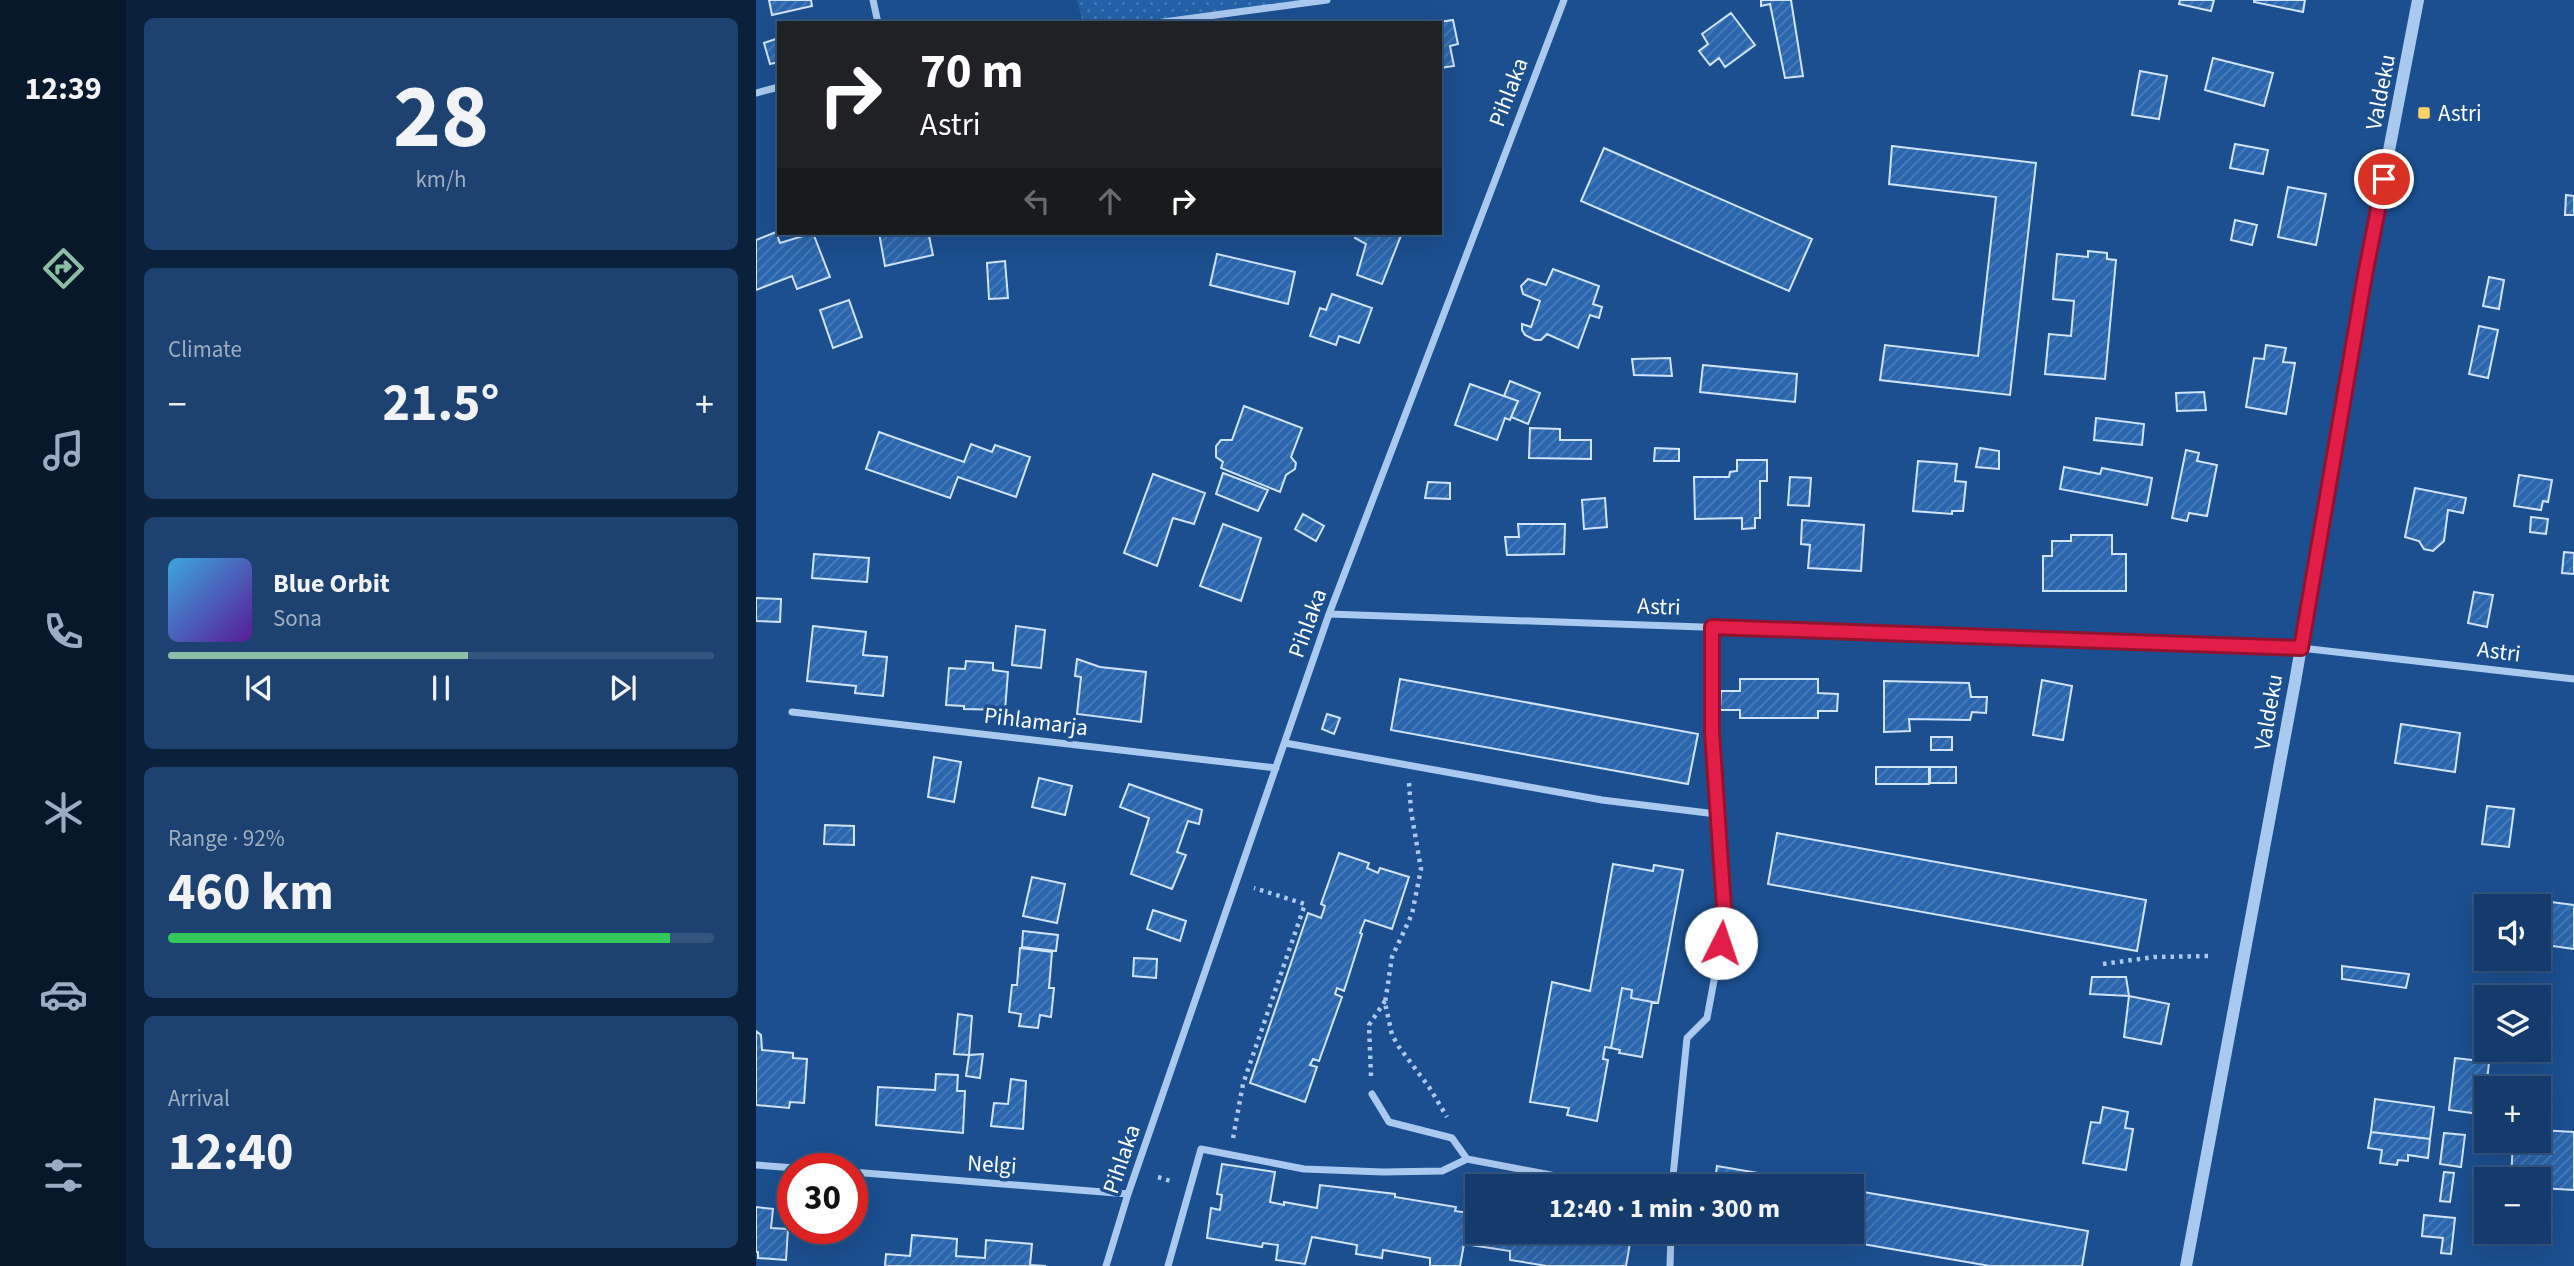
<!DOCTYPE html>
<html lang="en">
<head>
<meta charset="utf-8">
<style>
  :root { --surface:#143b6b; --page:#1d4271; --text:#f1f3f6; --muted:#9dadc1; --line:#33557e; --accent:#8abfa5 }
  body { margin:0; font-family:"Source Sans 3",sans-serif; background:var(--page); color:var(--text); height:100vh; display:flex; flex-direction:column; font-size:26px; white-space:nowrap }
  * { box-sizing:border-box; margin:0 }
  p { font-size:23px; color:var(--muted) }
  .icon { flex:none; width:38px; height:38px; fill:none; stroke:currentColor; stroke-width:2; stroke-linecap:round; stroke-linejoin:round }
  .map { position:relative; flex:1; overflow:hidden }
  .details { display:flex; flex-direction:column; gap:18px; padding:18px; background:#0b203b; width:630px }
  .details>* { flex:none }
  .hud { position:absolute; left:21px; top:21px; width:665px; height:214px; border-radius:0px; box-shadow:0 7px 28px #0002,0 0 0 2px var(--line); background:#202124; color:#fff; overflow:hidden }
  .tools { position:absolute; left:1718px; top:894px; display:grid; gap:14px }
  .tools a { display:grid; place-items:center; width:77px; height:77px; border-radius:0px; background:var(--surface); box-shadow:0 7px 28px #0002,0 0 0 2px var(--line); font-size:35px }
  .speed { position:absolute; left:21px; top:1153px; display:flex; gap:14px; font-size:35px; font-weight:700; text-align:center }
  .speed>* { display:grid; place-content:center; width:91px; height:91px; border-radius:50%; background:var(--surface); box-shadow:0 7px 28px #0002,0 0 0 2px var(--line); line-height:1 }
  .speed .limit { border:10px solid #d22; background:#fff; color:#111 }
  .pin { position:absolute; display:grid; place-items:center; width:60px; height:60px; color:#fff; margin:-30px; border:4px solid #fff; border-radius:50%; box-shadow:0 2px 7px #0007 }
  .me { position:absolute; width:77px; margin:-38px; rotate:4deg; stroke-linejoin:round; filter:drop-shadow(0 0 5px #0008) }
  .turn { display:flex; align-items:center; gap:24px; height:147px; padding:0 28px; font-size:32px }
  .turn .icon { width:91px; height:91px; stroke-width:2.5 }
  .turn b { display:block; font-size:49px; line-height:60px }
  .lanes { display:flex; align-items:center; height:66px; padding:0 28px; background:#0003; justify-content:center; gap:35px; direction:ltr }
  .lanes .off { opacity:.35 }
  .big { font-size:52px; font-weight:700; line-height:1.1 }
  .details .widget { flex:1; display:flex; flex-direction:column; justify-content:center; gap:10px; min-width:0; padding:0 24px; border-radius:10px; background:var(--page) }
  .details .dial { align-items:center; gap:0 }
  .dial b { font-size:91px; line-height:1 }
  .song { display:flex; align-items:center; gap:21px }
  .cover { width:84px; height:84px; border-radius:10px; background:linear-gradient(135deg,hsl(200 70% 55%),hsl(270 70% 35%)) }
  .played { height:7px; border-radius:4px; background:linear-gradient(90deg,var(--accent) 55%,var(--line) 55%) }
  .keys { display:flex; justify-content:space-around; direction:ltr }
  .heat { display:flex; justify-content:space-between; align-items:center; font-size:38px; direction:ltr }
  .charge { height:10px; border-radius:5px; background:linear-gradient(90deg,#34c759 92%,var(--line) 0) }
  .trip { position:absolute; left:709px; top:1174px; width:399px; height:70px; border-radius:0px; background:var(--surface); box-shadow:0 7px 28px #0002,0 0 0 2px var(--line); font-weight:700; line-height:70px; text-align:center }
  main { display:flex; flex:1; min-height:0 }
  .menu { display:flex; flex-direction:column; width:126px; justify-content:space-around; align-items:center; background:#08182b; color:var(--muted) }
  .menu .icon { width:49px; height:49px }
  .menu .current { color:var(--accent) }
  .menu b { font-size:32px; color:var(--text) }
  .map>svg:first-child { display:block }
</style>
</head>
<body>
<main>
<nav class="menu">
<b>12:39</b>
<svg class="icon current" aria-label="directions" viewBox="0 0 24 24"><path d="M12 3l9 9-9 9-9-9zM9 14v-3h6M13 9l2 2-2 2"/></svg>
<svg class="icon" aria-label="music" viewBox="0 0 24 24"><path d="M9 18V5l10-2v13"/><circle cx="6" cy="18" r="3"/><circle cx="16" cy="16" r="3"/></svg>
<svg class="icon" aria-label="phone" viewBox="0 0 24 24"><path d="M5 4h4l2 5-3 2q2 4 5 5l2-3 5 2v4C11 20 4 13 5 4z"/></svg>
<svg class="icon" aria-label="climate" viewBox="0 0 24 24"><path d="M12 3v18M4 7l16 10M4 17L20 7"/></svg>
<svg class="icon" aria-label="car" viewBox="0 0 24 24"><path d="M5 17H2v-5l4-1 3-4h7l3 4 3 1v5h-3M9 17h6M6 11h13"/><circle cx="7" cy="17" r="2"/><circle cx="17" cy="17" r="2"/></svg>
<svg class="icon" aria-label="filters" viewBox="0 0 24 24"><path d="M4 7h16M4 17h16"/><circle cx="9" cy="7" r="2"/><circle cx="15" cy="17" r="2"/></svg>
</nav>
<section class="details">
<div class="widget dial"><b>28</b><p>km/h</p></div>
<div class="widget"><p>Climate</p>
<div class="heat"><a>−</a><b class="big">21.5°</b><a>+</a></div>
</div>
<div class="widget">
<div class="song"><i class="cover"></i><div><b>Blue Orbit</b><p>Sona</p></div></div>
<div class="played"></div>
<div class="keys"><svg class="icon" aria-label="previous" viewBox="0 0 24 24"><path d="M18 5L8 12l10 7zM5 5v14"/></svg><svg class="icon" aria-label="pause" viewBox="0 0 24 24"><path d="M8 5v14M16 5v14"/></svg><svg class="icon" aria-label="next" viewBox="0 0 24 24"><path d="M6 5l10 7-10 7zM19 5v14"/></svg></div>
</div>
<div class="widget"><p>Range · 92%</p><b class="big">460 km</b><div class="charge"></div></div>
<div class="widget"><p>Arrival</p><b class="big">12:40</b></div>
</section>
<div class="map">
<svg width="1818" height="1266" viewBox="0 0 1818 1266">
  <defs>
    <pattern id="park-dots" width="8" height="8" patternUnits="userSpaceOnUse" patternTransform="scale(1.75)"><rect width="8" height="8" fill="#2461a8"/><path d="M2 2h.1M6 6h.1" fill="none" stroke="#4579b5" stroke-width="1.8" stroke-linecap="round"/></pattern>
    <pattern id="building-hatch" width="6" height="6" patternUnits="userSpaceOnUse" patternTransform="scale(1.75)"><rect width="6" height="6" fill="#2a66ad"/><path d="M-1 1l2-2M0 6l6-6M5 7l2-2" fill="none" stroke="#4a7db9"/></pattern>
  </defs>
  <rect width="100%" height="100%" fill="#1b4f8f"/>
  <path fill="url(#park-dots)" d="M321 0H571L400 23H327Z"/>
  <path fill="url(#building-hatch)" stroke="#cfe3fa" stroke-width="2" d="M13 0H55L56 6 16 15Z
    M1005 0H1035L1047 76 1029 78 1014 4 1005 6Z
    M1424 0H1458L1455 11 1423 4Z
    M1498 0H1549L1547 12 1498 2Z
    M975 13 999 45 969 67 963 58 954 65 943 51 952 44 946 34Z
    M697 20 702 44 694 46 698 66 684 68V23H677Z
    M23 38V62L14 64 8 43Z
    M1457 58 1517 73 1508 106 1449 90Z
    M1384 71 1411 76 1403 119 1376 115Z
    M1479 144 1512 150 1507 174 1474 168Z
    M1136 146 1280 163 1254 395 1124 380 1129 345 1222 356 1240 197 1133 184Z
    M848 148 1056 239 1033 291 825 201Z
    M1532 187 1570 194 1560 245 1522 237Z
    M1810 195 1818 196V215H1809Z
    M1479 220 1501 225 1496 245 1475 240Z
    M20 232 24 243 57 233 74 277 41 289 36 276 0 290V240Z
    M123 233H187L173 236 177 255 129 266Z
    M601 233H646L626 284 601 275 610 244 599 238Z
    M1332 251 1351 253V259L1360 260 1349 379 1289 374 1293 334 1315 336 1318 301 1297 299 1301 254 1332 257Z
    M461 254 539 272 532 304 454 285Z
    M249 261 252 298 233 299 231 263Z
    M797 269 843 286 837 304 846 307 843 318 834 315 822 348 791 334 785 340H779L769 335 766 330V324L775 327 784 301 767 294 765 286 772 279 790 285Z
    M1733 277 1748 280 1743 309 1727 306Z
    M576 294 616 308 603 343 583 336 580 345 554 336 564 308 570 310Z
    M93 300 106 337 77 348 64 310Z
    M1723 326 1742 330 1732 378 1713 374Z
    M1510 345 1530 348 1527 362 1539 363 1530 414 1490 407 1498 358 1508 359Z
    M914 358 916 376 878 375 876 359Z
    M947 365 1041 374 1039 402 944 392Z
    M754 381 784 393 772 424 755 417 762 401 748 396Z
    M714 384 762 401 754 420 749 418 741 440 699 425Z
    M1448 392 1450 410 1421 411 1420 393Z
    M488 406 546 428 535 457 540 463 539 469 530 475 524 492 465 468 467 462 460 457V446L465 440H476Z
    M1340 418 1388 424 1386 445 1338 440Z
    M774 428 804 429V440H835V459L773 458Z
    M123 432 208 462 215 444 236 452 239 445 274 457 260 497 202 477 194 498 110 469Z
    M899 448 923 449V461H898Z
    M1224 448 1243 451V469L1220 467Z
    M1430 450 1443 453 1441 461 1461 465 1451 516 1433 513 1431 521 1416 518Z
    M981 460H1011V481H1004V518H999V528L986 529V518L939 519 938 477H973L974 472 981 471Z
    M1162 461 1201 464 1199 481 1210 482 1207 511H1196V514L1157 511Z
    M1308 467 1344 474 1346 468 1396 478 1391 505 1304 489Z
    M467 473 512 490 502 511 460 494Z
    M397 474 449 493 438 524 417 518 401 566 368 553Z
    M1763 475 1796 480 1792 502 1787 501 1785 510 1758 506Z
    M1034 477 1055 478 1053 506 1032 505Z
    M672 482 694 483V499L669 498Z
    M1659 488 1710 498 1707 513 1692 510 1688 541 1677 551 1668 549 1663 541 1649 537Z
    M849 498 851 527 828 529 826 500Z
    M547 514 568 526 560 541 539 529Z
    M1775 517 1792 519 1790 534 1774 532Z
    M1046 520 1108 525 1105 571 1052 568 1054 545 1045 544Z
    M467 524 505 538 485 601 444 586Z
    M762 524H809L808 554 751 555 749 537H763Z
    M1315 535H1356V554H1370V591H1287V556H1296V541H1315Z
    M1808 552 1818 553V574L1806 573Z
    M58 554 113 558 111 582 56 578Z
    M1718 592 1737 595 1731 627 1712 623Z
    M0 598 25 599 24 622 0 621Z
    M57 626 110 632 107 655 131 657 127 696 99 693 100 686 51 681Z
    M260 626 289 630 285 668 256 665Z
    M321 659 344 667 390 672 385 722 321 714 325 677 319 676Z
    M210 661 237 663V670L252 672 249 710 208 709V706L190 705 193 668 209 669Z
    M644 679 942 734 932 784 635 730Z
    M984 679H1062V693L1082 694 1081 711H1062V718H984V710H964L965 691H984Z
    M1286 680 1316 686 1307 740 1277 735Z
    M1128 681 1213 683 1215 697H1231L1230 713 1216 712 1214 720 1153 719 1154 731 1128 732Z
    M571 714 584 718 578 734 566 729Z
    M1645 724 1704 733 1699 772 1639 763Z
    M1175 737H1196V750H1175Z
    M178 757 205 762 198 802 172 797Z
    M1120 767H1173V784H1120Z
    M1174 767H1200V783H1174Z
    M283 778 316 786 309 815 276 807Z
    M373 784 446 810 443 824 432 821 421 852 430 855 416 889 375 874 393 818 364 807Z
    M1731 806 1758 809 1753 847 1726 844Z
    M69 825 98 826V845L68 844Z
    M1021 833 1390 900 1381 951 1012 884Z
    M583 853 613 863 611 868 622 873 624 868 653 877 636 929 609 920 604 933 606 934 588 991 581 988 579 994 586 997 563 1061 557 1059 554 1065 561 1067 549 1102 494 1083 552 913 565 918 569 906 565 904Z
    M857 864 897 871 898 865 927 870 902 1003 875 998 876 990 866 988 855 1048 849 1047 847 1059 852 1060 841 1121 811 1115 813 1108 774 1102 796 982 834 991Z
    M276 877 309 884 301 923 267 916Z
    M1795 902 1818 905V949L1783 944V920L1793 921Z
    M397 910 430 921 424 941 391 929Z
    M267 931 302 935 300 951 266 947Z
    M264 948 296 952 293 988H298L295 1017 284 1015 282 1028 263 1026 265 1014 253 1012 256 985H261Z
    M378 958 401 959 400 978 377 976Z
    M1586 966 1653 974 1650 988 1586 979Z
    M1336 977H1370L1373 996 1334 994Z
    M866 988 876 990 875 998 896 1002 886 1057 863 1053 864 1050 855 1048Z
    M1373 996 1413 1004 1405 1044 1368 1037Z
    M202 1014 216 1016 213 1055 198 1054Z
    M0 1031 5 1035 6 1050 37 1053V1058L51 1059 48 1103 34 1102 33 1108 0 1105Z
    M227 1054 224 1078 210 1076 213 1055Z
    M1699 1058 1733 1062 1729 1102H1731V1115L1693 1110Z
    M180 1074 202 1075 201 1091H209L207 1133 120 1125 122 1087 179 1090Z
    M255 1079 270 1081 267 1129 235 1126 238 1103 252 1104Z
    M1619 1099 1678 1107 1674 1139 1615 1132Z
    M1347 1107 1372 1112 1369 1128 1377 1129 1370 1170 1327 1163 1335 1122 1344 1123Z
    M1783 1130 1818 1132V1190L1783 1188V1180H1755L1757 1141H1783Z
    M1615 1132 1674 1139 1672 1158 1652 1155V1161L1642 1160 1641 1165 1624 1163 1626 1150 1612 1148Z
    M1688 1133 1709 1135 1705 1167 1684 1164Z
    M466 1164 519 1172 514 1202 528 1205V1202L561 1208 564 1185 639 1194V1197L700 1207 699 1211 713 1213 717 1190 721 1191V1232H876L870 1266H791L754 1260V1251L708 1244 704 1266H674V1258L627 1250 626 1258 600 1254 601 1245 556 1237 549 1264 520 1260 522 1245 507 1243 506 1247 451 1238 455 1208 464 1210 466 1195 461 1194Z
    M961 1166 1078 1186H958Z
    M1688 1172 1698 1173 1694 1202 1684 1201Z
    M1096 1190 1332 1231 1326 1266H1234L1037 1232H1096Z
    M0 1207 17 1209 15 1228 32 1229 30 1260 2 1258V1252H0Z
    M1668 1215 1699 1218 1695 1254 1685 1253 1687 1238 1666 1236Z
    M156 1235 201 1239 200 1256 229 1258 230 1240 276 1244 274 1265 290 1266H129L130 1254 154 1256Z"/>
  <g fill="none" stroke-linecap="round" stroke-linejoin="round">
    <path stroke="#a9c9ee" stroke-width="4.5" stroke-dasharray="3.5 5" stroke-linecap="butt" d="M653 783 655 811 665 869 656 914 636 957 629 1003 636 1035 643 1047 673 1087 691 1117
      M1347 964 1398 957 1453 956
      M615 1076 613 1025 629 1001
      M477 1138 487 1084 549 904 498 888
      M402 1177 418 1182"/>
    <path stroke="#a9c9ee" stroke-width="7" d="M117 0 122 23
      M400 23 571 0
      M0 93 23 87
      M573 614 1545 648 1818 679
      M36 712 520 768
      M529 743 846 800 960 814
      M616 1094 633 1122 696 1138 711 1159
      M0 1165 53 1169
      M96 1172 372 1194
      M916 1186 931 1038 951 1018 969 922 956 732V627
      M350 1266 372 1194 573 614 808 0
      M412 1266 445 1149 548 1169 627 1172 686 1171 711 1159 852 1186
      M914 1266 915 1232"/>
    <path stroke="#a9c9ee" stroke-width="12" d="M1430 1266 1539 682 1609 275 1662 0"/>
  </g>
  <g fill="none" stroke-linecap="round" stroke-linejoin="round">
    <defs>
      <path id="route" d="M965 943 969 922 956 732V627L1545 648 1609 275 1628 179"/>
    </defs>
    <use href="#route" stroke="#92132f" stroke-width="18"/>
    <use href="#route" stroke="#e11d48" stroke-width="12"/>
  </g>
  <rect fill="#ffd166" stroke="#1b4f8f" stroke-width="2.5" x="1661" y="106" width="14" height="14" rx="3.5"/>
  <g text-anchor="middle" stroke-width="7" stroke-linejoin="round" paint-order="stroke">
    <g font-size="23" fill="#fff" stroke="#1b4f8f">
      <text transform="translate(752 92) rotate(-69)" y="8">Pihlaka</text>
      <text transform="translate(1624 92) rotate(-79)" y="8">Valdeku</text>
      <text transform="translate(903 606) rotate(2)" y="8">Astri</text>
      <text transform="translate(551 623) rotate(-70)" y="8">Pihlaka</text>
      <text transform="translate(1743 651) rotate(7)" y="8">Astri</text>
      <text transform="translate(1512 712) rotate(-80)" y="8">Valdeku</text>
      <text transform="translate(280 721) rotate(7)" y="8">Pihlamarja</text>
      <text transform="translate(365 1159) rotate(-71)" y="8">Pihlaka</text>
      <text transform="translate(236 1164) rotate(4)" y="8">Nelgi</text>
    </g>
    <g font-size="23" fill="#fff" stroke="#1b4f8f" text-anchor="start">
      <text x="1682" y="121">Astri</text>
    </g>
  </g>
</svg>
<div class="tools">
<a><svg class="icon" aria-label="sound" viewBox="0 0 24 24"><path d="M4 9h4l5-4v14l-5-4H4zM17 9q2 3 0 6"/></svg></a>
<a><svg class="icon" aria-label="layers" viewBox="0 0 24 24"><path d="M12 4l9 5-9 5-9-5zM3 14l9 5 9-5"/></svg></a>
<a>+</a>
<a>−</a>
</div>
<div class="speed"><div class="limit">30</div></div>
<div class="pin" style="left:1628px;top:179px;background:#d93025"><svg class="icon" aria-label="arrive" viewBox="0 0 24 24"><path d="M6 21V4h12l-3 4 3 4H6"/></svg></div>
<svg class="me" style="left:965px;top:943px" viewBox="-20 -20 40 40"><circle r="19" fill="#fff"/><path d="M0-13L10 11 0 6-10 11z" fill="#e11d48"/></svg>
<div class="trip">12:40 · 1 min · 300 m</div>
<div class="hud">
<div class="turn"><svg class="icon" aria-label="right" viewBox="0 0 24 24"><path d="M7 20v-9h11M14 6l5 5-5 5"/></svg><div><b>70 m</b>Astri</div></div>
<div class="lanes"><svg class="icon off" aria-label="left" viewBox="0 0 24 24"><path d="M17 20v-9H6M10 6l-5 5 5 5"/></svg><svg class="icon off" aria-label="ahead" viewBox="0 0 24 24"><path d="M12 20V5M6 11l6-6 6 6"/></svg><svg class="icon" aria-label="right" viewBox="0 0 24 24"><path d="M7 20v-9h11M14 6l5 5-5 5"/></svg></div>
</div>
</div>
</main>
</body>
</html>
